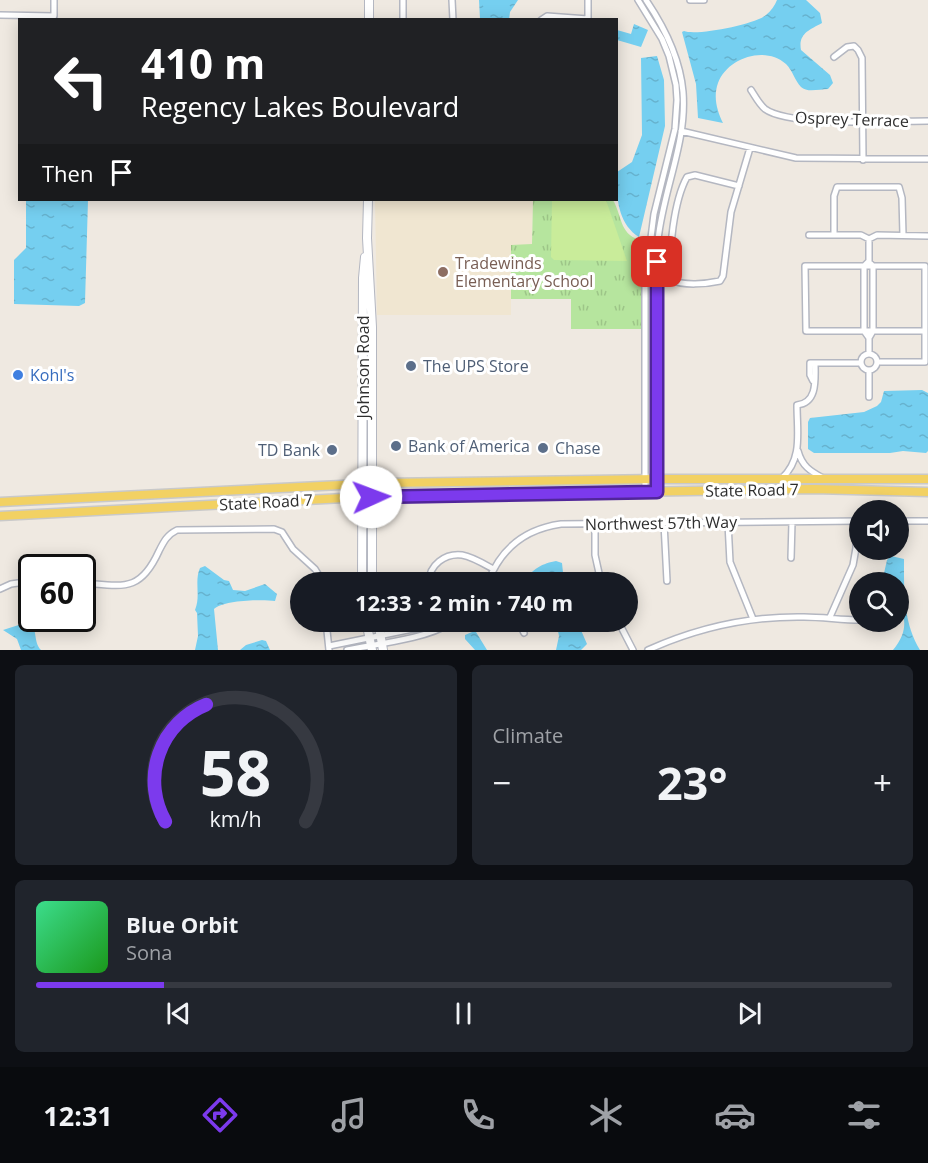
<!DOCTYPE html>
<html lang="en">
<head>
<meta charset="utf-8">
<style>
  :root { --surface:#171b24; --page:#20242c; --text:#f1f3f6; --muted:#9ea1a6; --line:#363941; --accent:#7c3aed }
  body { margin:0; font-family:"Open Sans",sans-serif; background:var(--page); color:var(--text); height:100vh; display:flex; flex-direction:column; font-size:22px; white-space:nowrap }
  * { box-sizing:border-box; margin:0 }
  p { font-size:20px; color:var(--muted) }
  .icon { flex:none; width:33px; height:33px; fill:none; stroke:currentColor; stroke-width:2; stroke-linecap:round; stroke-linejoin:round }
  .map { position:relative; height:650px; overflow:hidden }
  .sheet { display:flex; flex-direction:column; gap:15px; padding:15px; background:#0d0f14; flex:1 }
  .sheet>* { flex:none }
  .banner { position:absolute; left:18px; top:18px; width:600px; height:183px; border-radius:0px; box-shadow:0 3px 15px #0003; background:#202124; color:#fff; overflow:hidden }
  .tools { position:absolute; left:849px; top:500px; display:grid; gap:12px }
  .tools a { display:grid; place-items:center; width:60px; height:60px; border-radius:50%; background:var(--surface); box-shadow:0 3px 15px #0003; font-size:30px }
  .speed { position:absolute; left:18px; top:554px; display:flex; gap:12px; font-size:30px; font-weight:700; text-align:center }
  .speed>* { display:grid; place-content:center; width:78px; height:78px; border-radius:50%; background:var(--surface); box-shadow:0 3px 15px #0003; line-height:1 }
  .speed .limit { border:3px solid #111; border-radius:9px; background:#fff; color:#111 }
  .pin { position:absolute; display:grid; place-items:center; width:51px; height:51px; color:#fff; margin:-26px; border-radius:12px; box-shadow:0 3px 9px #0006 }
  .me { position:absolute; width:66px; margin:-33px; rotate:88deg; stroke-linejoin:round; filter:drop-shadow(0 0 4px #0008) }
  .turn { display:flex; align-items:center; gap:21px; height:126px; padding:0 24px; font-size:27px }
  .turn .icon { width:78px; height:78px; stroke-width:2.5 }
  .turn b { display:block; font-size:42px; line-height:51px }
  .then { display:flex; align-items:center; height:57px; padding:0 24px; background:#0003; gap:12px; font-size:22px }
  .big { font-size:45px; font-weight:700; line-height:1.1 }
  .sheet .card { flex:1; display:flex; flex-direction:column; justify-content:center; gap:9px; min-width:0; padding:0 21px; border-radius:9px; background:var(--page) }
  .sheet .dial { align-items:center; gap:0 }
  .dial svg { height:156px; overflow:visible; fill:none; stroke:var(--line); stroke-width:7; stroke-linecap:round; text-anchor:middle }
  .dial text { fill:var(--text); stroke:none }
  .song { display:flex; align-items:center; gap:18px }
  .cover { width:72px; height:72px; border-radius:9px; background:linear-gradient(135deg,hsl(150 70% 55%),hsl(120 70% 35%)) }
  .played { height:6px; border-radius:3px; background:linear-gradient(90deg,var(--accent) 15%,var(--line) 15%) }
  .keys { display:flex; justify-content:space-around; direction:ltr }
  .heat { display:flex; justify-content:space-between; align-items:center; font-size:33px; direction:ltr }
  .sheet .tiles { flex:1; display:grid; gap:15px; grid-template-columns:1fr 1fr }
  .card:last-child { grid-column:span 2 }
  .trip { position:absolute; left:290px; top:572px; width:348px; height:60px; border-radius:30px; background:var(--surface); box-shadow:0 3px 15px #0003; font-weight:700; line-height:60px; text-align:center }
  .tab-bar { display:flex; height:96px; justify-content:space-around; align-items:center; background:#090b0e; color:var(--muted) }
  .tab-bar .icon { width:42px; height:42px }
  .tab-bar .on { color:var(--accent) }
  .tab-bar b { font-size:27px; color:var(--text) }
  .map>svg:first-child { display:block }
</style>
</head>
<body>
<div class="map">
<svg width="928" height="650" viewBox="0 0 928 650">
  <defs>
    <pattern id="grass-tufts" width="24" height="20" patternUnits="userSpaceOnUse" patternTransform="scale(1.5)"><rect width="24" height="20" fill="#b6e59e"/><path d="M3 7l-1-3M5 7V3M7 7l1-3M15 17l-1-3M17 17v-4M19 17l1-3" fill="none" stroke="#9dc588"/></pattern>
    <pattern id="water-ripples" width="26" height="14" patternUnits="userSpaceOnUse" patternTransform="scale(1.5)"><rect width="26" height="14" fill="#75cff0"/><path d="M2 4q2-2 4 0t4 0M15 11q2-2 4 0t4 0" fill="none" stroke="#66b2ce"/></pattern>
  </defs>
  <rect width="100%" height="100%" fill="#efe9e1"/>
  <path fill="#f0e6d1" d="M375 200H533L532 245H511V315H377Z"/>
  <path fill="url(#grass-tufts)" d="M533 200H613C623 218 619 236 644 241L641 329H571V299H511V245L532 244Z"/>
  <path fill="#c9ec9a" d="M552 200H606L627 261 554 260 551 257Z"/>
  <path fill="url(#water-ripples)" d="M479 0H518L510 12 509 20 480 19Z
    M777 0H806L820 13 822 23C809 30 798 34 801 50L830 75 833 83 828 89C820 89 807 93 801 87 795 81 793 71 786 64 765 45 727 58 718 83 713 97 717 111 723 123L698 118 696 84 682 32 684 31C697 36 755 24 766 15 771 11 775 5 777 0Z
    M634 24 648 30 641 47 617 40V30L631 34Z
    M657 56 664 80 665 126 639 237C617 223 616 195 617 172L632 162 642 135 641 58Z
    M26 200H88L85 303 79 306 14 304V260L26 248Z
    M922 390 928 393V451L926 453 903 451 890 453H814L808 449V422L810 418 864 412 877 406 881 402 884 391Z
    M891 556 904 559C904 591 903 622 920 650H893C915 623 898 611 898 582H882L887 560Z
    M556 561 562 563 564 582H526C530 569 544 563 556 561Z
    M205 566 224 580 229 581 233 590 245 591 265 584 277 594 275 601C263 599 223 600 214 609L218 650H195L198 636 197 613 195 610C201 596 194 581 200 568Z
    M29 619C38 629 33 642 41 650H21L17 639 3 630 28 622Z
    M556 621H577L587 644 581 650H556L559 636Z
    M472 632H476L487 650H475L465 639V635Z
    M262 640 266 641 270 650H240L246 645Z"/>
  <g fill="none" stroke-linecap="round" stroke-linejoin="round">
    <defs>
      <path id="street" d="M452 0 453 20
        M638 0 662 39 669 56 676 85 677 100 675 129 654 214 645 285V492
        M646 0C665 28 680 58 683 92 687 143 663 190 658 240 655 274 656 307 656 341 656 391 656 442 657 492
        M690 0H704
        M0 15 54 16V0
        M403 20V0
        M541 20 547 16 588 19
        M588 20V0
        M834 57 847 47 854 46 858 50 862 58 863 160
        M751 90C755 96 759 104 765 109 789 127 894 121 928 121
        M681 131 796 158 928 159
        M739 186 695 175 687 177C674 200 668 253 671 280 684 286 706 284 720 281L723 276 731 212 750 148
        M809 235H861L869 239
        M834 235V196L837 187H899L902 198 903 235
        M869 338 864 331V266L869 261V239L877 235 928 236
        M861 362a8 8 0 1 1 16 0a8 8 0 1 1-16 0Z
        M869 354V338L873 331V266L871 264
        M877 362H925V266H805L806 331H925
        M869 371V397
        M813 381 810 375V363H860
        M798 451C802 466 810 471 823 478
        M782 478C803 459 797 432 797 405 818 403 815 379 815 363
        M898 521H928
        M664 523 667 581
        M728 523 730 562 753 619
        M595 524V555L601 582
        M791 558 792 522
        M429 582C429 565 445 553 462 555 473 557 484 564 493 569
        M488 582C501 548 525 529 561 524L860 521
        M82 583C123 586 140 593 159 551 164 541 167 535 177 530L274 529 282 532 293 549 315 569 323 582
        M0 589 11 584 32 581
        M830 617 853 565 856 548V522
        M326 621 329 650
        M518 621 524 633
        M618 621 633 650
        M329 646 452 621
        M347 650C376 644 425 639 449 624
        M648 650C697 628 751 616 804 617 823 617 841 620 860 620"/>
      <path id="secondary" d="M369 20V0
        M368 200 367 238 372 327V582
        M362 582 363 278 365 257
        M366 621 372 650
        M378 621 383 650"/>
      <path id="primary" d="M0 502 382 483 657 479H928
        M0 516 382 496 814 489 928 492"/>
    </defs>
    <use href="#street" stroke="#b4b7c1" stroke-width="8"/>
    <use href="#secondary" stroke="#b4b7c1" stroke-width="10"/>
    <use href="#primary" stroke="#c9c9c9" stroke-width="11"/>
    <use href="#street" stroke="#fff" stroke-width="5"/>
    <use href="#secondary" stroke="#fff" stroke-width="8"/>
    <use href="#primary" stroke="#f2d163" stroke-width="8"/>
  </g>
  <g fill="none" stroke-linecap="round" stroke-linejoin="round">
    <defs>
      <path id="route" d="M371 497 657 492V262"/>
    </defs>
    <use href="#route" stroke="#51269a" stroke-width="15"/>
    <use href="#route" stroke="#7c3aed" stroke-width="10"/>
  </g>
  <circle fill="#8d6e63" stroke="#fff" stroke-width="2" cx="443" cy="272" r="6"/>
  <g fill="#5c6f8a" stroke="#fff" stroke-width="2">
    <circle cx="411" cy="366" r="6"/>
    <circle cx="396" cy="446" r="6"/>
    <circle cx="543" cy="448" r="6"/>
    <circle cx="332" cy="450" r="6"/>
  </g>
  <circle fill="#3f7fe0" stroke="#fff" stroke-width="2" cx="18" cy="375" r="6"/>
  <g text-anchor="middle" stroke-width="6" stroke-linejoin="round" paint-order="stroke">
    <g font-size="16" fill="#2e2e2e" stroke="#fff">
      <text transform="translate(852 119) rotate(2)" y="6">Osprey Terrace</text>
      <text transform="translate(363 367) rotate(-90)" y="6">Johnson Road</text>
      <text transform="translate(752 490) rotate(-1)" y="6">State Road 7</text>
      <text transform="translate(266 502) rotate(-3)" y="6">State Road 7</text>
      <text transform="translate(661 523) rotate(-1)" y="6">Northwest 57th Way</text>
    </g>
    <g font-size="16" fill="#785e54" stroke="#fff" text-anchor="start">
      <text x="455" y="269">Tradewinds<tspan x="455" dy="18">Elementary School</tspan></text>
    </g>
    <g font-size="16" fill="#4e5e75" stroke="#fff" text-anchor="start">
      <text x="423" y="372">The UPS Store</text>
      <text x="408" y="452">Bank of America</text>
      <text x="555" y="454">Chase</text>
      <text x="320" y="456" text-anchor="end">TD Bank</text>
    </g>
    <g font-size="16" fill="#366cbe" stroke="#fff" text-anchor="start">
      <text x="30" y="381">Kohl's</text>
    </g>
  </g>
</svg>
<div class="tools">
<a><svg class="icon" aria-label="sound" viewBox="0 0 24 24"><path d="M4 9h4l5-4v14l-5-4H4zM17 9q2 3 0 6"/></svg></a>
<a><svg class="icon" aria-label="search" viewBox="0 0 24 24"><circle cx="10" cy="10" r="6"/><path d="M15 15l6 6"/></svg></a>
</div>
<div class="speed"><div class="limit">60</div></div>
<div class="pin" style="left:657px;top:262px;background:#d93025"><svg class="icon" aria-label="arrive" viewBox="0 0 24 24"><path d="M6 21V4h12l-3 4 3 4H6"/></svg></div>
<svg class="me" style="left:371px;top:497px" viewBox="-20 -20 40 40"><circle r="19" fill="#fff"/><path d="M0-13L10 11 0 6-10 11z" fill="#7c3aed"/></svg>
<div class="trip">12:33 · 2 min · 740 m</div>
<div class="banner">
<div class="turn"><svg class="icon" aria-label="left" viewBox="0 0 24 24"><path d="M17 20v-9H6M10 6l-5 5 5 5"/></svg><div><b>410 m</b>Regency Lakes Boulevard</div></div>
<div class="then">Then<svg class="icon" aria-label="arrive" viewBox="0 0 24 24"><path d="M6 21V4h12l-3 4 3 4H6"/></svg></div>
</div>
</div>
<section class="sheet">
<div class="tiles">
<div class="card dial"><svg viewBox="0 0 100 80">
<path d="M14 69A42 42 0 1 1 86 69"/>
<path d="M14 69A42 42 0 0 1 35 9" stroke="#7c3aed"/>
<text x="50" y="56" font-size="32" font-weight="700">58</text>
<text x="50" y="72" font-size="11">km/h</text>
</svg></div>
<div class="card"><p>Climate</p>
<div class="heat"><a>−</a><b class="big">23°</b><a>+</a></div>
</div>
<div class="card">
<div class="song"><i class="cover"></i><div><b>Blue Orbit</b><p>Sona</p></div></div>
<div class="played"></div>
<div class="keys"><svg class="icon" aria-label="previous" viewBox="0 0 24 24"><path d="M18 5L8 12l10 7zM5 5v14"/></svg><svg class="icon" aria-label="pause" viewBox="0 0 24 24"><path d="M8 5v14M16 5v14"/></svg><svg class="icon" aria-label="next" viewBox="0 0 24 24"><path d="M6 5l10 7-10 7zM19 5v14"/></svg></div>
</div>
</div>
</section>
<nav class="tab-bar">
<b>12:31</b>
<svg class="icon on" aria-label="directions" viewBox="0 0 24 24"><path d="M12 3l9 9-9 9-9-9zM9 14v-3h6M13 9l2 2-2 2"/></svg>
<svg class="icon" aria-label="music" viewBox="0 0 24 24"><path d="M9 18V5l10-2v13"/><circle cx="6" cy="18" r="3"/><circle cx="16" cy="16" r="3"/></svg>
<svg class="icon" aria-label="phone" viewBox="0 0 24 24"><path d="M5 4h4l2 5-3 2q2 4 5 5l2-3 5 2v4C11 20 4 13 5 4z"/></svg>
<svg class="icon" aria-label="climate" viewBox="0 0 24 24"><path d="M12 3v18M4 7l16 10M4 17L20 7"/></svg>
<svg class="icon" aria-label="car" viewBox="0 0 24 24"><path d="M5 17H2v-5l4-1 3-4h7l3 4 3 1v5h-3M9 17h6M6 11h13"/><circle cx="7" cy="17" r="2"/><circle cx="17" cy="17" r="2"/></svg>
<svg class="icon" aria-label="filters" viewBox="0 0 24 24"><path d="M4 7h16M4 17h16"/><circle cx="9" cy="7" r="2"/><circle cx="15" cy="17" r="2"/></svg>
</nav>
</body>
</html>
